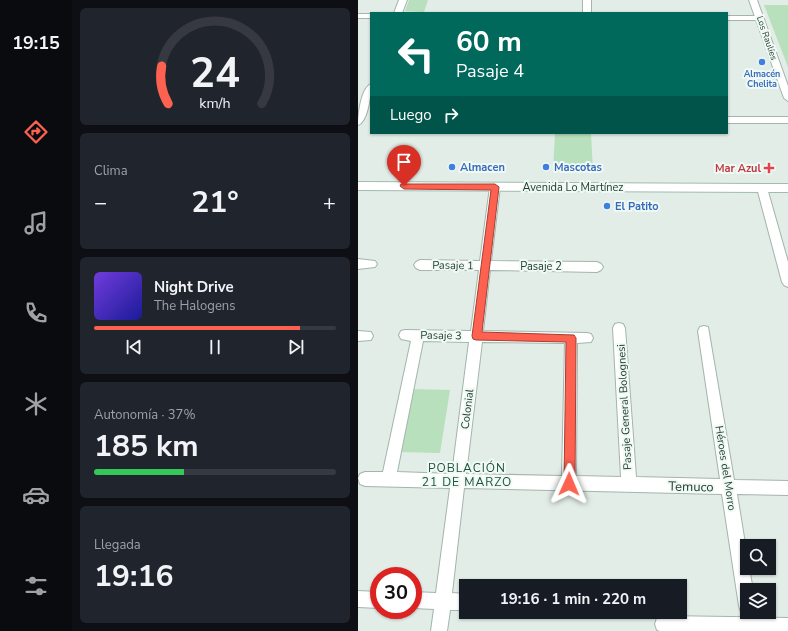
<!DOCTYPE html>
<html lang="es">
<head>
<meta charset="utf-8">
<style>
  :root { --surface:#171b24; --page:#20242c; --text:#f1f3f6; --muted:#9ea1a6; --line:#363941; --accent:#fd614f }
  body { margin:0; font-family:"Nunito Sans",sans-serif; background:var(--page); color:var(--text); height:100vh; display:flex; flex-direction:column; font-size:15px; white-space:nowrap }
  * { box-sizing:border-box; margin:0 }
  p { font-size:13px; color:var(--muted) }
  .icon { flex:none; width:22px; height:22px; fill:none; stroke:currentColor; stroke-width:2; stroke-linecap:round; stroke-linejoin:round }
  .map { position:relative; flex:1; overflow:hidden }
  .panel { display:flex; flex-direction:column; gap:8px; padding:8px; background:#0d0f14; width:286px }
  .panel>* { flex:none }
  .guide { position:absolute; left:12px; top:12px; width:358px; height:122px; border-radius:0px; box-shadow:0 1px 3px #0004; background:#00695c; color:#fff; overflow:hidden }
  .tools { position:absolute; left:382px; top:539px; display:grid; gap:8px }
  .tools a { display:grid; place-items:center; width:36px; height:36px; border-radius:0px; background:var(--surface); box-shadow:0 1px 3px #0004; font-size:20px }
  .speed { position:absolute; left:12px; top:567px; display:flex; gap:8px; font-size:20px; font-weight:700; text-align:center }
  .speed>* { display:grid; place-content:center; width:52px; height:52px; border-radius:50%; background:var(--surface); box-shadow:0 1px 3px #0004; line-height:1 }
  .speed .limit { border:6px solid #d22; background:#fff; color:#111 }
  .pin { position:absolute; display:grid; place-items:center; width:34px; height:34px; color:#fff; margin:-41px -17px; border-radius:50% 50% 50% 0; rotate:-45deg; box-shadow:0 0 4px #0007 }
  .pin .icon { rotate:45deg }
  .me { position:absolute; width:44px; margin:-22px; rotate:1deg; stroke-linejoin:round; filter:drop-shadow(0 0 3px #0008) }
  .turn { display:flex; align-items:center; gap:14px; height:84px; padding:0 20px; font-size:18px }
  .turn .icon { width:52px; height:52px; stroke-width:2.5 }
  .turn b { display:block; font-size:28px; line-height:34px }
  .then { display:flex; align-items:center; height:38px; padding:0 20px; background:#0003; gap:8px; font-size:15px }
  .big { font-size:30px; font-weight:700; line-height:1.1 }
  .panel .tile { flex:1; display:flex; flex-direction:column; justify-content:center; gap:6px; min-width:0; padding:0 14px; border-radius:6px; background:var(--page) }
  .panel .dial { align-items:center; gap:0 }
  .dial svg { height:104px; overflow:visible; fill:none; stroke:var(--line); stroke-width:7; stroke-linecap:round; text-anchor:middle }
  .dial text { fill:var(--text); stroke:none }
  .song { display:flex; align-items:center; gap:12px }
  .cover { width:48px; height:48px; border-radius:6px; background:linear-gradient(135deg,hsl(260 70% 55%),hsl(240 70% 35%)) }
  .played { height:4px; border-radius:2px; background:linear-gradient(90deg,var(--accent) 85%,var(--line) 85%) }
  .keys { display:flex; justify-content:space-around; direction:ltr }
  .heat { display:flex; justify-content:space-between; align-items:center; font-size:22px; direction:ltr }
  .charge { height:6px; border-radius:3px; background:linear-gradient(90deg,#34c759 37%,var(--line) 0) }
  .trip { position:absolute; left:101px; top:579px; width:228px; height:40px; border-radius:0px; background:var(--surface); box-shadow:0 1px 3px #0004; font-weight:700; line-height:40px; text-align:center }
  main { display:flex; flex:1; min-height:0 }
  .tab-bar { display:flex; flex-direction:column; width:72px; justify-content:space-around; align-items:center; background:#090b0e; color:var(--muted) }
  .tab-bar .icon { width:28px; height:28px }
  .tab-bar .current { color:var(--accent) }
  .tab-bar b { font-size:18px; color:var(--text) }
  .map>svg:first-child { display:block }
</style>
</head>
<body>
<main>
<nav class="tab-bar">
<b>19:15</b>
<svg class="icon current" aria-label="directions" viewBox="0 0 24 24"><path d="M12 3l9 9-9 9-9-9zM9 14v-3h6M13 9l2 2-2 2"/></svg>
<svg class="icon" aria-label="music" viewBox="0 0 24 24"><path d="M9 18V5l10-2v13"/><circle cx="6" cy="18" r="3"/><circle cx="16" cy="16" r="3"/></svg>
<svg class="icon" aria-label="phone" viewBox="0 0 24 24"><path d="M5 4h4l2 5-3 2q2 4 5 5l2-3 5 2v4C11 20 4 13 5 4z"/></svg>
<svg class="icon" aria-label="climate" viewBox="0 0 24 24"><path d="M12 3v18M4 7l16 10M4 17L20 7"/></svg>
<svg class="icon" aria-label="car" viewBox="0 0 24 24"><path d="M5 17H2v-5l4-1 3-4h7l3 4 3 1v5h-3M9 17h6M6 11h13"/><circle cx="7" cy="17" r="2"/><circle cx="17" cy="17" r="2"/></svg>
<svg class="icon" aria-label="filters" viewBox="0 0 24 24"><path d="M4 7h16M4 17h16"/><circle cx="9" cy="7" r="2"/><circle cx="15" cy="17" r="2"/></svg>
</nav>
<section class="panel">
<div class="tile dial"><svg viewBox="0 0 100 80">
<path d="M14 69A42 42 0 1 1 86 69"/>
<path d="M14 69A42 42 0 0 1 9 40" stroke="#fd614f"/>
<text x="50" y="56" font-size="32" font-weight="700">24</text>
<text x="50" y="72" font-size="11">km/h</text>
</svg></div>
<div class="tile"><p>Clima</p>
<div class="heat"><a>−</a><b class="big">21°</b><a>+</a></div>
</div>
<div class="tile">
<div class="song"><i class="cover"></i><div><b>Night Drive</b><p>The Halogens</p></div></div>
<div class="played"></div>
<div class="keys"><svg class="icon" aria-label="previous" viewBox="0 0 24 24"><path d="M18 5L8 12l10 7zM5 5v14"/></svg><svg class="icon" aria-label="pause" viewBox="0 0 24 24"><path d="M8 5v14M16 5v14"/></svg><svg class="icon" aria-label="next" viewBox="0 0 24 24"><path d="M6 5l10 7-10 7zM19 5v14"/></svg></div>
</div>
<div class="tile"><p>Autonomía · 37%</p><b class="big">185 km</b><div class="charge"></div></div>
<div class="tile"><p>Llegada</p><b class="big">19:16</b></div>
</section>
<div class="map">
<svg width="430" height="631" viewBox="0 0 430 631">
  <rect width="100%" height="100%" fill="#e1ede6"/>
  <path fill="#b8e0bd" d="M51 0H70L66 12 47 11Z
    M406 5H430V67Z
    M197 133H233L235 171H195Z
    M53 389 92 390 82 453 40 452Z"/>
  <g fill="none" stroke-linecap="round" stroke-linejoin="round">
    <defs>
      <path id="minor" d="M41 0H49L44 13H36Z
        M225 0H233V13H225Z
        M0 14H13V18H0Z
        M369 16H402L406 18 402 20H369Z
        M13 84C13 94 10 122 0 125 0 115 3 88 13 84Z
        M369 117H430V123H369Z
        M137 183 141 184 142 187 133 261 239 262 243 264 245 267 243 270 239 272 132 270 125 331 229 333 233 334 235 338 233 342 219 343 218 476 263 477 255 328 257 324 261 323 265 324 267 328 278 477 362 479 340 331 342 327 346 326 350 327 376 480 430 481V495L379 494 389 556V568H391L395 590H389V612H394L389 614 383 612 381 606 364 494 106 488 94 593 108 594V610H92L89 631H73L76 609 55 608V592L78 593 92 488 7 486 2 484 0 478 2 474 7 472H25L53 341 43 339 41 335 43 331 47 330 113 331 121 270H62L58 268 56 265 58 262 62 260 122 261 132 187 133 184ZM65 341 111 342 94 474 39 472ZM124 342 207 343 204 476 108 474Z
        M404 184 408 185 409 188 430 262V287L426 285 424 282 399 188 400 185Z
        M0 259 17 261 19 264 17 267 0 269Z
        M0 331 13 332 15 336 13 340 0 341Z
        M0 591 21 592V608L0 607Z
        M305 616 430 618V631H302L299 630 297 624 299 618Z"/>
      <path id="tertiary" d="M391 0H399L430 86V101L426 98Z"/>
      <path id="secondary" d="M0 182 430 184V192L0 190Z"/>
    </defs>
    <use href="#minor" stroke="#a3b5ac" stroke-width="2"/>
    <use href="#tertiary" stroke="#a3b5ac" stroke-width="2"/>
    <use href="#secondary" stroke="#a1bcaf" stroke-width="2"/>
    <use href="#minor" fill="#fff" fill-rule="evenodd"/>
    <use href="#tertiary" fill="#fff" fill-rule="evenodd"/>
    <use href="#secondary" fill="#fff" fill-rule="evenodd"/>
  </g>
  <path fill="#fd614f" stroke="#a43f33" d="M43 184H137L141 187 124 332 216 335 218 338 217 484 215 488 211 489 207 488 206 484 208 342 118 340 115 339 114 336 133 190 46 189 42 186Z"/>
  <g fill="#3f7fe0" stroke="#f1f9f4" stroke-width="1.5">
    <circle cx="404" cy="62" r="4"/>
    <circle cx="94" cy="167" r="4"/>
    <circle cx="188" cy="167" r="4"/>
    <circle cx="249" cy="206" r="4"/>
  </g>
  <path fill="#e0444e" stroke="#f1f9f4" stroke-width="1.5" d="M409 162h4v4h4v4h-4v4h-4v-4h-4v-4h4z"/>
  <g text-anchor="middle" stroke-width="4" stroke-linejoin="round" paint-order="stroke">
    <g font-size="9" fill="#203f32" stroke="#f1f9f4">
      <text transform="translate(409 38) rotate(71)" y="3">Los Raulíes</text>
    </g>
    <g font-size="9" font-weight="bold" fill="#366cbe" stroke="#f1f9f4">
      <text x="404" y="77">Almacén<tspan x="404" dy="10">Chelita</tspan></text>
    </g>
    <g font-size="11" font-weight="bold" fill="#366cbe" stroke="#f1f9f4" text-anchor="start">
      <text x="102" y="171">Almacen</text>
      <text x="196" y="171">Mascotas</text>
      <text x="257" y="210">El Patito</text>
    </g>
    <g font-size="11" font-weight="bold" fill="#be3a42" stroke="#f1f9f4" text-anchor="end">
      <text x="403" y="172">Mar Azul</text>
    </g>
    <g font-size="11" fill="#203f32" stroke="#f1f9f4">
      <text x="215" y="191">Avenida Lo Martínez</text>
      <text transform="translate(95 265) rotate(1)" y="4">Pasaje 1</text>
      <text x="183" y="270">Pasaje 2</text>
      <text transform="translate(83 335) rotate(1)" y="4">Pasaje 3</text>
      <text transform="translate(266 407) rotate(-93)" y="4">Pasaje General Bolognesi</text>
      <text transform="translate(109 409) rotate(-83)" y="4">Colonial</text>
      <text transform="translate(368 468) rotate(81)" y="4">Héroes del Morro</text>
    </g>
    <g font-size="12" letter-spacing="1" fill="#1a523d" stroke="#f1f9f4">
      <text x="109" y="472">POBLACIÓN<tspan x="109" dy="14">21 DE MARZO</tspan></text>
    </g>
    <g font-size="13" fill="#203f32" stroke="#f1f9f4">
      <text transform="translate(333 486) rotate(1)" y="5">Temuco</text>
    </g>
  </g>
</svg>
<div class="tools">
<a><svg class="icon" aria-label="search" viewBox="0 0 24 24"><circle cx="10" cy="10" r="6"/><path d="M15 15l6 6"/></svg></a>
<a><svg class="icon" aria-label="layers" viewBox="0 0 24 24"><path d="M12 4l9 5-9 5-9-5zM3 14l9 5 9-5"/></svg></a>
</div>
<div class="speed"><div class="limit">30</div></div>
<div class="pin" style="left:46px;top:186px;background:#d93025"><svg class="icon" aria-label="arrive" viewBox="0 0 24 24"><path d="M6 21V4h12l-3 4 3 4H6"/></svg></div>
<svg class="me" style="left:211px;top:484px" viewBox="-20 -20 40 40"><path d="M0-17L14 15 0 8-14 15z" fill="#fd614f" stroke="#fff" stroke-width="4"/></svg>
<div class="trip">19:16 · 1 min · 220 m</div>
<div class="guide">
<div class="turn"><svg class="icon" aria-label="left" viewBox="0 0 24 24"><path d="M17 20v-9H6M10 6l-5 5 5 5"/></svg><div><b>60 m</b>Pasaje 4</div></div>
<div class="then">Luego<svg class="icon" aria-label="right" viewBox="0 0 24 24"><path d="M7 20v-9h11M14 6l5 5-5 5"/></svg></div>
</div>
</div>
</main>
</body>
</html>
